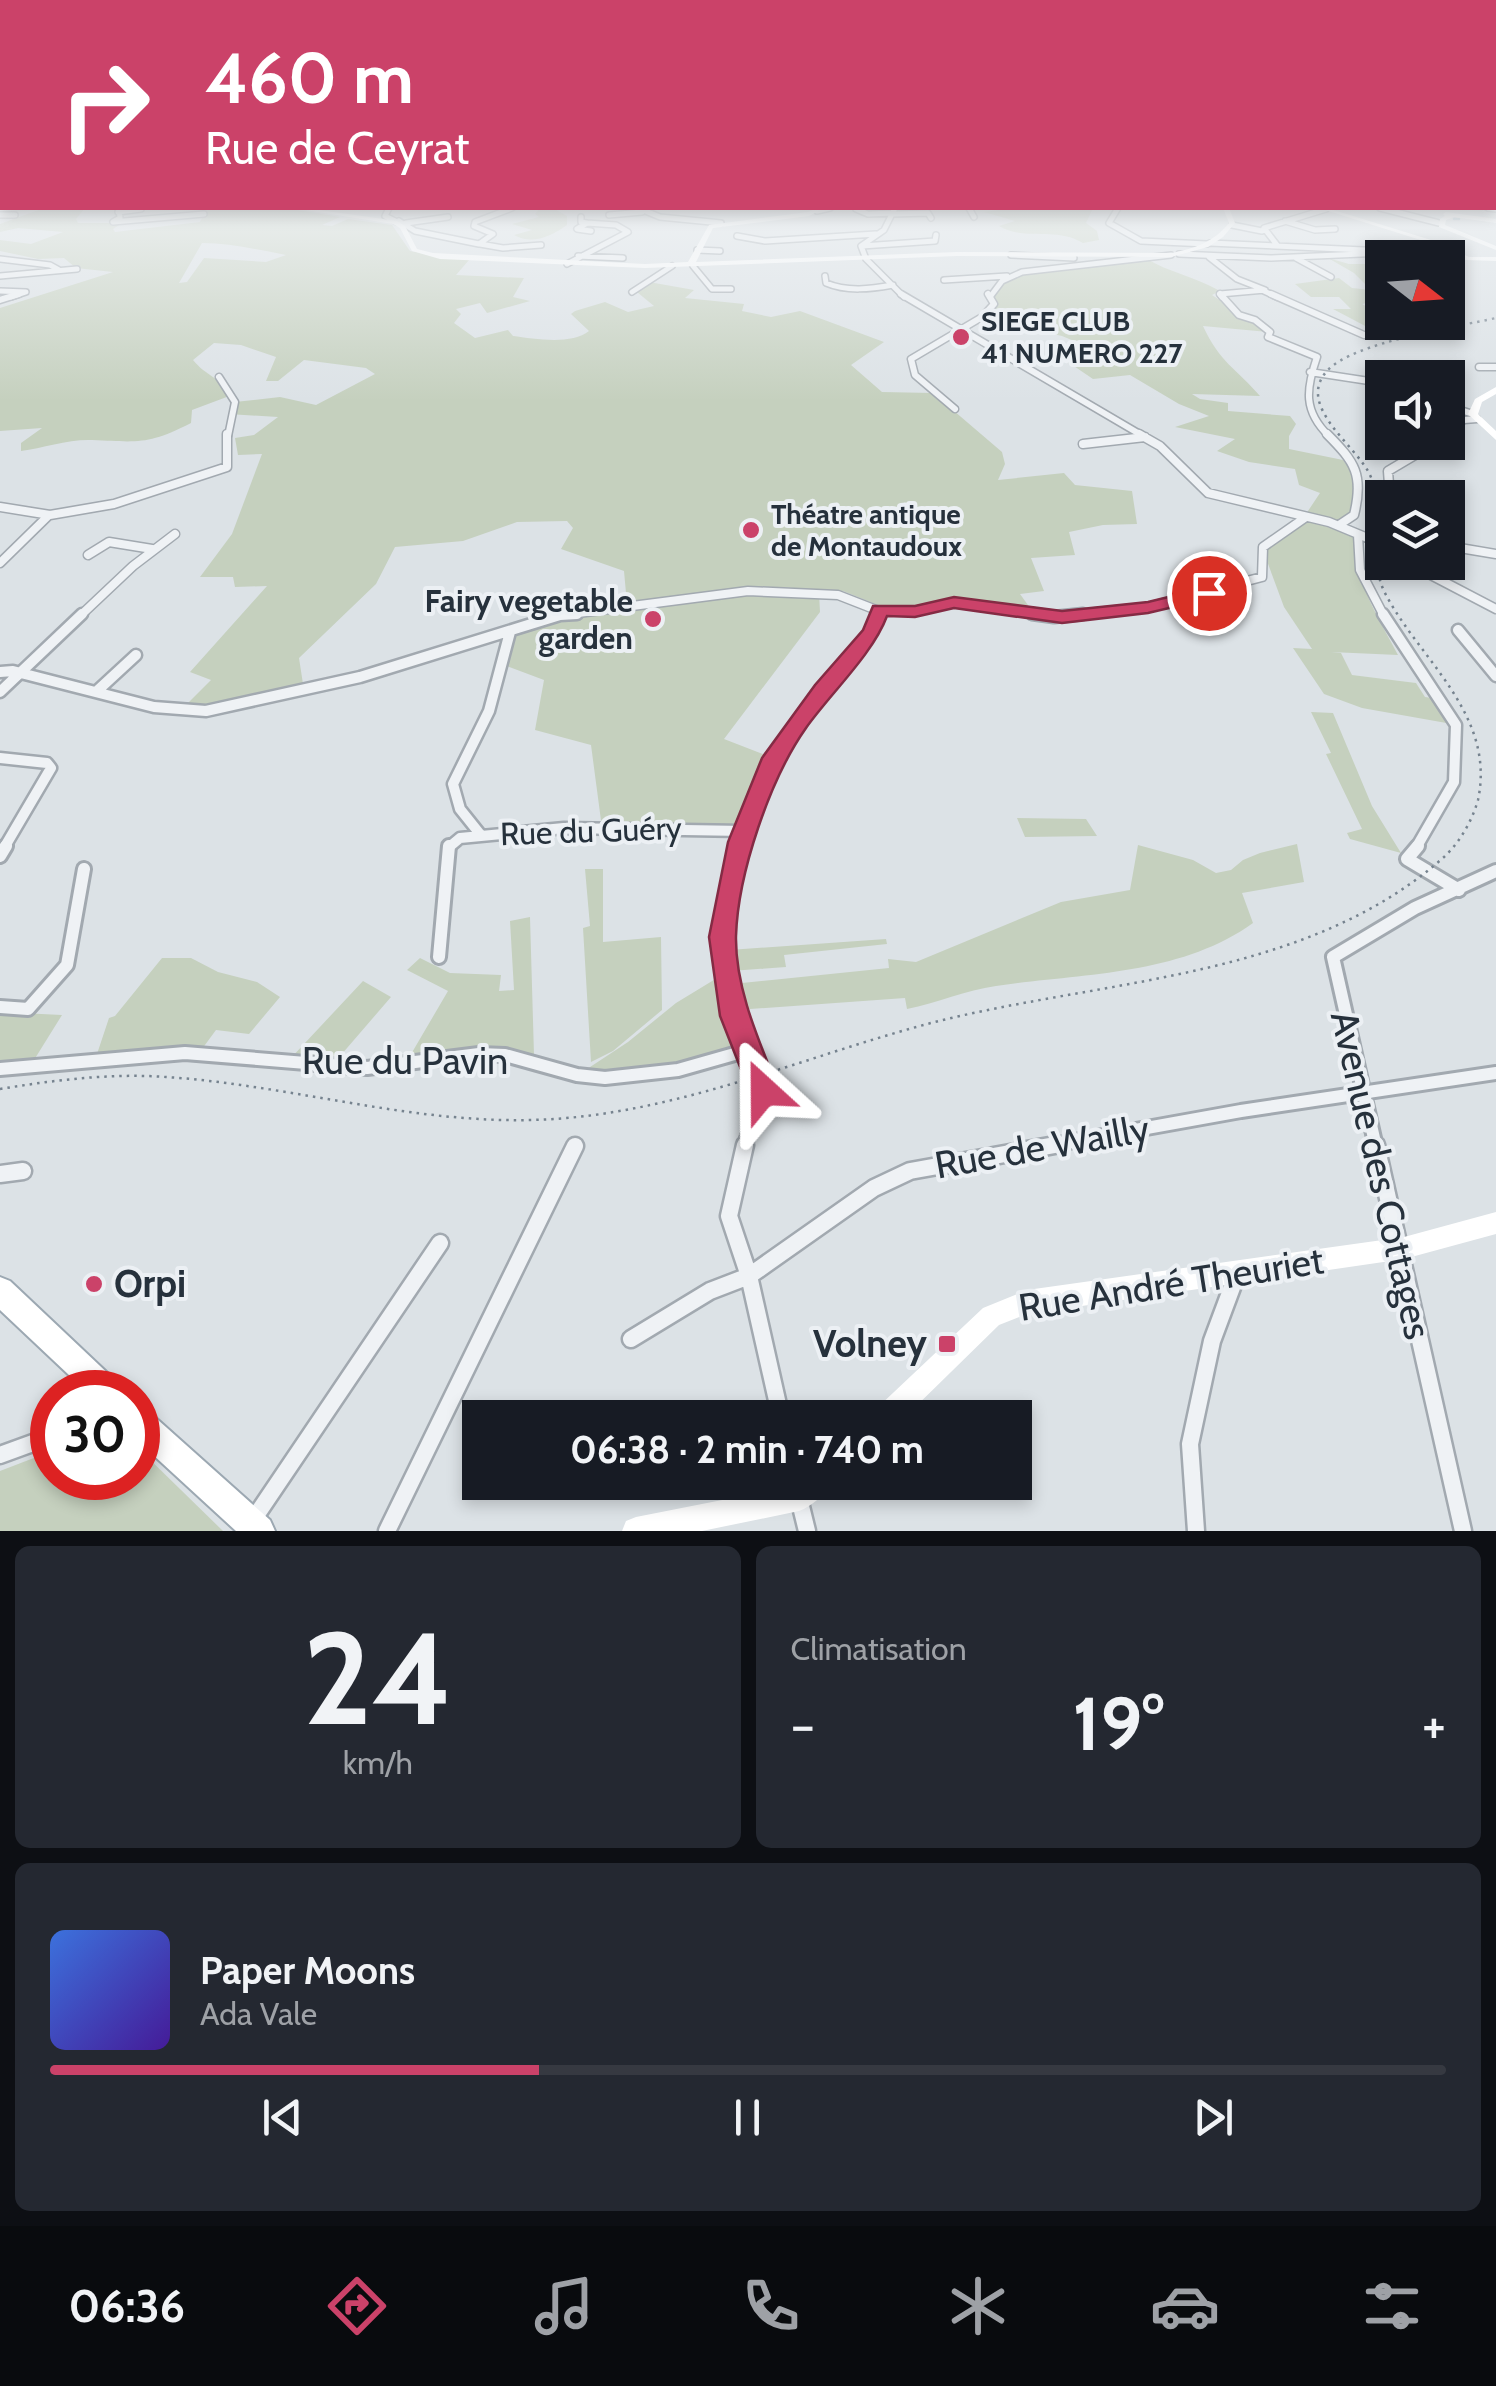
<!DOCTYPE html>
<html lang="fr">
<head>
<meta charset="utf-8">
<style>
  :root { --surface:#171b24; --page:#242831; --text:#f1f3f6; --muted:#9ea1a6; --line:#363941; --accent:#cb4269 }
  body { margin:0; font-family:Cabin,sans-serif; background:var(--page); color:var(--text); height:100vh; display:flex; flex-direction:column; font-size:38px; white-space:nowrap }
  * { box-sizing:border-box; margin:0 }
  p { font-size:32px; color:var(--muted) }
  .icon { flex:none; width:55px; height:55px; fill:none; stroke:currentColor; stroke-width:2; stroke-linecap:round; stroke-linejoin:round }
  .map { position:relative; height:1531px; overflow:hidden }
  .drawer { display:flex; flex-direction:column; gap:15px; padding:15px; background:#0d0f14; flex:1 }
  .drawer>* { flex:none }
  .guide { position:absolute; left:0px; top:0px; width:1498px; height:210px; box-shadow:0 5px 15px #0003; background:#cb4269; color:#fff; overflow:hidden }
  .needle { width:65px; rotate:107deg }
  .tools { position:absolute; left:1365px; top:240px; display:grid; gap:20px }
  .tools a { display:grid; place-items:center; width:100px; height:100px; border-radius:0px; background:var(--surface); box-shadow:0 5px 15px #0003; font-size:50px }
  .speed { position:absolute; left:30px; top:1370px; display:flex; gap:20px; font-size:50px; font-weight:700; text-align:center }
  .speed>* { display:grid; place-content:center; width:130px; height:130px; border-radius:50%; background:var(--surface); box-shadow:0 5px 15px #0003; line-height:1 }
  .speed .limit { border:15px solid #d22; background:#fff; color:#111 }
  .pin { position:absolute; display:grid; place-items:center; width:85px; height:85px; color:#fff; margin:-42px; border:5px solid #fff; border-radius:50%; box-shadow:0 2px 10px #0007 }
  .me { position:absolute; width:110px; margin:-55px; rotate:336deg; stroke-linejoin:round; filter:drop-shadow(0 0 8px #0008) }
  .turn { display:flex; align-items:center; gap:35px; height:210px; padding:0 40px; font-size:45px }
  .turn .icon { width:130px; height:130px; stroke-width:2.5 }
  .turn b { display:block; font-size:70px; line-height:85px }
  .big { font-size:75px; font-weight:700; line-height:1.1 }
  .drawer .tile { flex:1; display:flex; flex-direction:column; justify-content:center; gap:15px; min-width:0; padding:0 35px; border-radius:15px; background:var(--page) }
  .drawer .dial { align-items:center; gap:0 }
  .dial b { font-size:130px; line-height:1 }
  .song { display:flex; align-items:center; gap:30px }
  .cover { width:120px; height:120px; border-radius:15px; background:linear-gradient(135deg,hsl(220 70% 55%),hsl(260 70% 35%)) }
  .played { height:10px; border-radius:5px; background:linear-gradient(90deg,var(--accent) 35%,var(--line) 35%) }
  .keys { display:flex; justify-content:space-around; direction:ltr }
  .heat { display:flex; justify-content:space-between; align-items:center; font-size:55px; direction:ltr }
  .drawer .tiles { flex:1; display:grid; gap:15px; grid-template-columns:1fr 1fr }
  .tile:last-child { grid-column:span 2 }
  .trip { position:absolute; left:462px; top:1400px; width:570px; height:100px; border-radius:0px; background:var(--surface); box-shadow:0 5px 15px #0003; font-weight:700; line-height:100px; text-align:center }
  .dock { display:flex; height:160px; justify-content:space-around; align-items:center; background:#090b0e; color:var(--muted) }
  .dock .icon { width:70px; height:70px }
  .dock .on { color:var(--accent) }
  .dock b { font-size:45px; color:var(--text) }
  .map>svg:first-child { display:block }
</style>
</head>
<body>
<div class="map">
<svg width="1496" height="1531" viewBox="0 0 1496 1531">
  <rect width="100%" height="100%" fill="#dce2e6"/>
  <path fill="#c5d0be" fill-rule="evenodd" d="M44 208H85L76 219 78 223H122L113 229 115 232 200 222 204 214 199 208H285L340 217 322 225 332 226 348 219 392 225 410 251 469 260 456 275 524 278 513 297 530 301 487 313 480 303 456 309 461 314 454 323 475 338 508 330 513 336C535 339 572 345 589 331L571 314 575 311 605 302 628 312 654 306 637 292 649 282 694 290 685 298 744 304 742 311 771 317 800 311 884 342 851 365 882 392 933 393 1002 452 1005 464 998 480 1064 473 1075 485 1132 491 1137 524 1103 525 1069 532 1075 555 1031 558 1044 591 1020 594 1033 612 950 600 916 609 883 607 843 591 777 587H743L627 604 624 571 561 549 573 528 567 521 517 522 463 541 395 547 376 584 299 658 303 684 264 697 184 707 211 680 190 672 267 586 235 587 233 577H200L232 534 262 454 238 455 235 438 254 435 278 417 228 414 235 402 280 397 316 405 375 374 366 368 304 360 278 381H266L276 357 241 345 214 343 193 360C206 376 219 377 232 395L192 410 191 423C148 445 138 442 92 440 69 439 43 448 21 451V443L42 428 0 431V308L113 272 76 268 64 258 38 259 0 251V240L31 244 63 232 18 228 0 232V224ZM202 243C230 243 259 250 286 255L266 262 204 258 187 282 179 283Z
    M540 208H553L567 216V225C550 237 532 245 514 235L532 230 512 224 539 217 535 214Z
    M1013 208H1093L1086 223 1097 231 1099 240 1083 243C1054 226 1028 242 999 226L1015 221 984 212Z
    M1145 258C1170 273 1194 276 1220 291L1212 295 1268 332 1203 326C1220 363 1236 368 1260 396L1192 394 1200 399 1228 403V411L1290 416 1296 424 1289 436V449L1343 460 1357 479 1350 515 1337 522 1306 514 1320 493 1299 485 1295 469 1249 462 1217 451 1235 439 1175 427 1209 416 1179 404 1130 375 1093 379 1062 358 1103 353 1062 336 983 319 998 304 991 295C1007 266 1111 262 1145 258Z
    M1328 258 1349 264H1382V300L1362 304 1382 315V322L1397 323 1369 328 1333 309H1351L1339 297H1311L1295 284 1339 278 1352 288 1371 290 1354 273Z
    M1308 521 1357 536C1351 577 1380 620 1398 655L1331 652 1341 653 1352 675 1416 683 1425 697 1439 699 1452 724 1362 708 1324 694 1293 648 1312 649 1284 607 1264 553 1267 547Z
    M748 591 819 593 820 612 724 739 773 758 744 831 602 828 591 745 535 730 544 680 507 666 513 633 560 615Z
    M1311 712 1333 713 1372 806 1401 853 1350 839 1347 833 1362 829 1326 754 1331 753Z
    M1017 818 1086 819 1097 836 1025 837Z
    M1297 844 1304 882 1242 893 1253 923C1179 976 1083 973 996 986 966 990 937 1003 907 1009L905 998 736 1010 732 984 889 968 888 959 916 962 1061 902 1130 890 1138 845 1193 860 1216 873 1231 870 1243 860 1260 853Z
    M585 869H603V942L661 937 662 1010 613 1051 591 1062 583 928 590 926Z
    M530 917 534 1055 497 1048 407 1061 448 991 407 970 420 958 450 973 501 975 499 991 514 990 510 921Z
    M886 939 887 944 784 955 786 967 731 971 729 950Z
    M162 958H191L218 972 257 982 280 997 249 1034 216 1030 202 1049 97 1054 109 1018 115 1016Z
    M722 975 731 1039V1047C692 1075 629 1073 584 1071L628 1042 676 1003Z
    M363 981 391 997 335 1062 290 1059Z
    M0 1012 62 1015 34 1060 0 1064Z
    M138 1448 223 1531H0V1471L52 1451V1478H138Z"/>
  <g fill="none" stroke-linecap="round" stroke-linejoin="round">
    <path stroke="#97b5c6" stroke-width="2.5" d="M1454 219H1459"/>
    <defs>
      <path id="street-far5" d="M1 187 2 191
        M119 208 120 218 113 222 204 214
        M389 208 385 216 397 222
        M638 208 660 217 721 223
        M895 208 884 230 861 246 866 259 904 297
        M969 208 974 217
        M1118 208 1109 223 1141 241 1207 244
        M1380 208 1439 223
        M1488 208 1496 209
        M856 209 868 214 893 213
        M817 211 830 208
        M118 212 141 209
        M892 214 928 213 931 218
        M0 215H15
        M609 215 642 212
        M581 217V222L587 223 577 229 591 231
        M399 221 415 231 479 244 493 234 474 226 475 222 512 208
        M1285 221 1315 230 1335 229
        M406 223 448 217
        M1232 225 1262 231
        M737 236 765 241 876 234
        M1210 243 1386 251
        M480 244 503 248 541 245
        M1277 245 1264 228 1326 209
        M862 246 935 241 936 235
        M697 250 720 251
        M1179 254 1271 258 1406 252 1461 256
        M1011 255 1074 258
        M578 256 623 258
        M1209 257 1237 279 1265 290 1220 294 1222 297
        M1296 258 1331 277
        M0 259 50 265 59 270
        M567 264 628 232 616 225 587 223
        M693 266 712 289H731
        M0 276 77 269
        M825 276 826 283C847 292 871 289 893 285
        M944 280 1007 276
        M0 291 26 292 11 297
        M1264 291 1277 297
        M632 292 672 266
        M990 297 1002 281 1022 272 1171 255"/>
      <path id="street-far4" d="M901 294 1143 436
        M1220 294 1239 315 1255 320 1270 332 1268 337 1317 357C1306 389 1303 411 1329 436
        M1271 294 1364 335
        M0 300 19 294
        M1479 367H1496
        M1310 372 1382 383
        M219 377 235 402 228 436
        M1448 406 1473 414
        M955 409 915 375 911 359 982 317 994 304 988 294
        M1448 433 1464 420 1477 419"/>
      <path id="street-far3" d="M1139 434 1160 446 1208 493 1329 522 1382 544
        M1327 434C1355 462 1364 475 1354 515L1339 525
        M1083 444 1145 437
        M1390 498 1388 471 1437 442
        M0 507 50 515 114 504 227 467V434
        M1358 535 1360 570 1384 616
        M1448 546 1496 554
        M88 555 109 542 152 549
        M1406 562 1496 609
        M0 563 49 515
        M80 616 133 566 175 534
        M555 616 748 591 838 595 879 611H915L954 603 1050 616
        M877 616 879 611
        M1059 616 1148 607 1262 577 1263 547 1306 517"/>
      <path id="street-far2" d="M1032 614 1054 617 1083 614
        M1383 614 1456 725 1454 782 1416 848
        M1458 630 1496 676
        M0 672 13 671 154 707 206 711 360 677 560 615 577 614
        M97 691 136 655
        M0 692 82 614
        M0 758 47 763 51 768 4 848
        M480 834 460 809 453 784 489 711 510 632
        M448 848 460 838 564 828 744 831
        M740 848C753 789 785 736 822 689 841 664 868 644 878 614"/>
      <path id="street-far1" d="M740 846 723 937 735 1016 764 1091 744 1147
        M1418 846 1407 859 1459 890
        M0 856 6 846
        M439 957 449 846
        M0 1007 28 1009 67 965 84 869
        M0 1069 185 1053 367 1068 479 1054 505 1055 577 1075 605 1078 678 1070 745 1051
        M1041 1147 1241 1111 1496 1073
        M1376 1147 1333 957 1415 908 1496 871"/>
      <path id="street" d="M745 1145 729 1216 749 1276 781 1418
        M1376 1145 1463 1531
        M0 1174 23 1171
        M631 1339 710 1291 749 1276 874 1188 910 1171 1055 1145
        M0 1455 52 1436
        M795 1482 807 1531
        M253 1520 440 1243
        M387 1531 575 1146
        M1196 1531 1190 1444 1212 1341 1237 1274"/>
      <path id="primary" d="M0 1277 10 1281 117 1382 121 1392H87L0 1310Z
        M138 1406 148 1411 270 1520 275 1531H236L138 1441Z"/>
    </defs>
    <use href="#street-far5" stroke="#a2a9b0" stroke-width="8"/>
    <use href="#street-far4" stroke="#a2a9b0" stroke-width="9"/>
    <use href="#street-far3" stroke="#a2a9b0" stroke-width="11"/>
    <use href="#street-far2" stroke="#a2a9b0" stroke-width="15"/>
    <use href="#street-far1" stroke="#a2a9b0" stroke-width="18"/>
    <use href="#street" stroke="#a2a9b0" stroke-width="21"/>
    <use href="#primary" stroke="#9ca8b2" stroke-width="4"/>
    <use href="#street-far5" stroke="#eff2f5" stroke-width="5"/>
    <use href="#street-far4" stroke="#eff2f5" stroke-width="6"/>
    <use href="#street-far3" stroke="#eff2f5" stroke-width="8"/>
    <use href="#street-far2" stroke="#eff2f5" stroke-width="10"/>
    <use href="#street-far1" stroke="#eff2f5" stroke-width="12"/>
    <use href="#street" stroke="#eff2f5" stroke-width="16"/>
    <path fill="#fff" fill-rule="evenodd" d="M0 197H2V201H0Z
      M293 208H306L397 221 405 226 417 249 433 253 645 264 688 262 709 225 808 212 817 208H824L809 216 713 228 696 262 957 252 1171 253C1194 249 1214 242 1229 223L1223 208H1229L1235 223 1223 237 1208 247 1171 257 957 256 645 268 440 259 412 251 400 228 393 224Z
      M1319 208H1327L1431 240 1469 257H1496V261L1466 260 1427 242Z
      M1446 212 1496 219V223L1454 217 1446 220 1445 225 1496 246V250L1439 227 1440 219 1445 216 1443 214Z
      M1496 387V394L1482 402 1478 414 1496 431V440L1468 414 1475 399Z
      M1496 1212V1234L1404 1259 1027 1314 999 1325 904 1418H873L876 1409 983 1308 1027 1290 1404 1237Z
      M797 1482H830C824 1496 812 1506 799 1511L702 1531H622L626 1521 636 1517 793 1486Z"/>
    <use href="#primary" fill="#fff" fill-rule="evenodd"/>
    <path stroke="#76838f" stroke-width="2.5" stroke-dasharray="2.5 5" stroke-linecap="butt" d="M0 1089C55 1080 111 1073 166 1077 289 1085 408 1123 531 1120 670 1117 798 1058 931 1023 1101 979 1306 980 1444 857 1460 842 1472 821 1478 800 1496 715 1421 661 1386 595 1365 556 1388 513 1370 475 1357 446 1295 406 1327 371 1353 342 1456 327 1496 318"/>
  </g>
  <linearGradient id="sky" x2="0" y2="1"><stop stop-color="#87b4da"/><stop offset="0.47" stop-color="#eff2f4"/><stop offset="1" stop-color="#eff2f4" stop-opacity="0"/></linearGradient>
  <rect width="1496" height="401" fill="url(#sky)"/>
  <path fill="#cb4269" stroke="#842b44" stroke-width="2.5" d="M1209 587 1218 593 1216 597 1148 613 1062 623 954 608 915 617 887 616C873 654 830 694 806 728 770 779 738 873 736 936 735 989 760 1043 779 1091L775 1100 764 1104 753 1100 720 1016 709 937 728 842 762 758 815 685 863 630 873 606H915L954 597 1062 611 1148 602Z"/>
  <g fill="#cb4269" stroke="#ecf0f4" stroke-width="4">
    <circle cx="961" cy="337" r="10"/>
    <circle cx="751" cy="530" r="10"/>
    <circle cx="653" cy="619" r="10"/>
    <circle cx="94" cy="1284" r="10"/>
    <rect x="937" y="1334" width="20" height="20" rx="5"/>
  </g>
  <g text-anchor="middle" stroke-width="8" stroke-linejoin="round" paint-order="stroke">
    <g font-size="28" font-weight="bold" fill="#26313c" stroke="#ecf0f4" text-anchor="start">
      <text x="981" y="331">SIEGE CLUB<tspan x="981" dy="32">41 NUMERO 227</tspan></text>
      <text x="771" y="524">Théatre antique<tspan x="771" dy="32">de Montaudoux</tspan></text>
    </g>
    <g font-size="32" font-weight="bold" fill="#26313c" stroke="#ecf0f4" text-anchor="end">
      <text x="633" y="612">Fairy vegetable<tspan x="633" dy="37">garden</tspan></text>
    </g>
    <g font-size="32" fill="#26313c" stroke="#ecf0f4">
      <text transform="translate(591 831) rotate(-2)" y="11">Rue du Guéry</text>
    </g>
    <g font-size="38" fill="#26313c" stroke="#ecf0f4">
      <text x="405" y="1074">Rue du Pavin</text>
      <text transform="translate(1042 1147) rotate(-10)" y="13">Rue de Wailly</text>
      <text transform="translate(1381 1175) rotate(77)" y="13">Avenue des Cottages</text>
      <text transform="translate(1171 1284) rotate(-9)" y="13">Rue André Theuriet</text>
    </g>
    <g font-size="38" font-weight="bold" fill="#26313c" stroke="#ecf0f4" text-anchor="start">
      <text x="114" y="1297">Orpi</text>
      <text x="927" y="1357" text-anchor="end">Volney</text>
    </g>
  </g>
</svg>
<div class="tools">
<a><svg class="needle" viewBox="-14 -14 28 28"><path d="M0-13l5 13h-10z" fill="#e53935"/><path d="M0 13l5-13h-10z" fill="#9ea1a6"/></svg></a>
<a><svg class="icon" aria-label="sound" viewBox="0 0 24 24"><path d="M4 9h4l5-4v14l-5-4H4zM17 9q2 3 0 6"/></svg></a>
<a><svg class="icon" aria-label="layers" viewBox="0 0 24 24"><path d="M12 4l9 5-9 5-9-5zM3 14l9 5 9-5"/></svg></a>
</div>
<div class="speed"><div class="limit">30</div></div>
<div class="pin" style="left:1209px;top:593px;background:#d93025"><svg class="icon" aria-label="arrive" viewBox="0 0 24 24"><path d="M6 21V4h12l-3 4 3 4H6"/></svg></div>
<svg class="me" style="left:764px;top:1091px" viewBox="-20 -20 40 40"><path d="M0-17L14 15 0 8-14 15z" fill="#cb4269" stroke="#fff" stroke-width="4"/></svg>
<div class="trip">06:38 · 2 min · 740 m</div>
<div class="guide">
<div class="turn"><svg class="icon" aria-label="right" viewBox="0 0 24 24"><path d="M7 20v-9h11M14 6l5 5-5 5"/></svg><div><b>460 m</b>Rue de Ceyrat</div></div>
</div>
</div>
<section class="drawer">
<div class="tiles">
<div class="tile dial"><b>24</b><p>km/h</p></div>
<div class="tile"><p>Climatisation</p>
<div class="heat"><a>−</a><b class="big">19°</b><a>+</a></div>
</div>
<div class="tile">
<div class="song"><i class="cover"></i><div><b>Paper Moons</b><p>Ada Vale</p></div></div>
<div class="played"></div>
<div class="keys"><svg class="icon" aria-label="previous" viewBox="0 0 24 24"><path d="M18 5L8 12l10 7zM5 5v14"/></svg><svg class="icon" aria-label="pause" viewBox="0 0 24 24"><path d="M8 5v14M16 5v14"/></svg><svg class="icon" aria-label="next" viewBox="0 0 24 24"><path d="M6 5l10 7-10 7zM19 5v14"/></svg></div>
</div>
</div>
</section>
<nav class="dock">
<b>06:36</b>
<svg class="icon on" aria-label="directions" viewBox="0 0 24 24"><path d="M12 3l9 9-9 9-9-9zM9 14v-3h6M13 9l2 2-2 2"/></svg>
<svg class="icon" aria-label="music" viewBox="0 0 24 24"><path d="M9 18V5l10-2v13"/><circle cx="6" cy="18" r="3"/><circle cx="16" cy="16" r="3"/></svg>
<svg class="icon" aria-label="phone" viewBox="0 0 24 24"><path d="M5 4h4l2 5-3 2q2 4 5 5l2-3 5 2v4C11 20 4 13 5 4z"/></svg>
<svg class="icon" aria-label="climate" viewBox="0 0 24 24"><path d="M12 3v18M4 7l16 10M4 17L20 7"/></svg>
<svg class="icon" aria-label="car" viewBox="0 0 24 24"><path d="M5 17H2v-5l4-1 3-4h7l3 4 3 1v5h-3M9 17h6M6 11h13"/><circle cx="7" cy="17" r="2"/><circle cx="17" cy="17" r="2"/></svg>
<svg class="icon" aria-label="filters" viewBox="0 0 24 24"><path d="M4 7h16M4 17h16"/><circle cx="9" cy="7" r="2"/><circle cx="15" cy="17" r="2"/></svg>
</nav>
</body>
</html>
